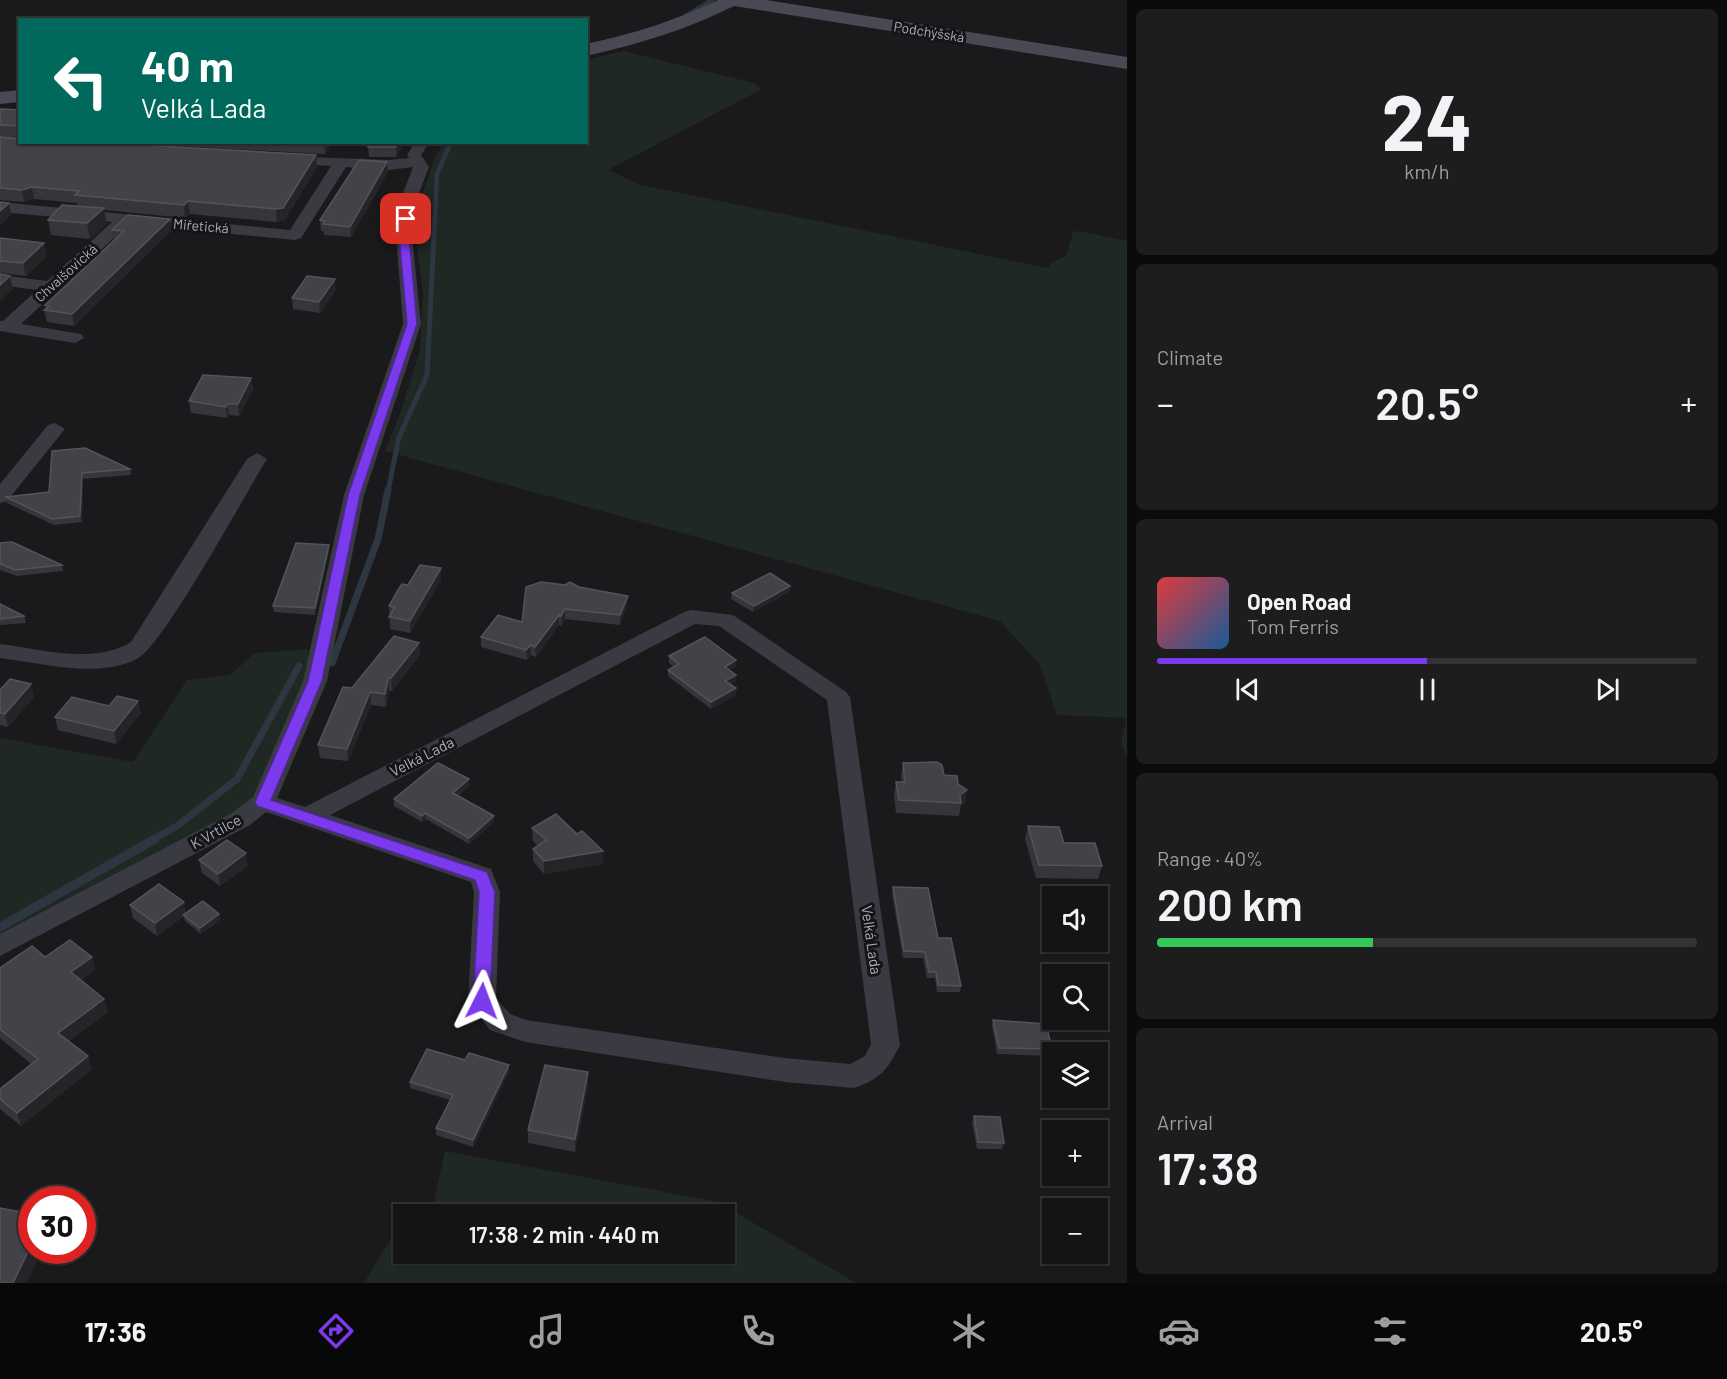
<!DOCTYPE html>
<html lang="en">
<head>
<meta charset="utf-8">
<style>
  :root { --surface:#141415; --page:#1d1d1e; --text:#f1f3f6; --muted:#9d9ea0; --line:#333334; --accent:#7c3aed }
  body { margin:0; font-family:Barlow,sans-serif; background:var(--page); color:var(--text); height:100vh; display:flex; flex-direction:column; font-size:22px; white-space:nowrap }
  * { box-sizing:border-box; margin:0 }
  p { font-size:20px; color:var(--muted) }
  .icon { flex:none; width:33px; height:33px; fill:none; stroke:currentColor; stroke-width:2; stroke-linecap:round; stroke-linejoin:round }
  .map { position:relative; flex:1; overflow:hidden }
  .sheet { display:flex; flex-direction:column; gap:9px; padding:9px; background:#0b0b0c; width:600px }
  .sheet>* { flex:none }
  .top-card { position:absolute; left:18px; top:18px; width:570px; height:126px; border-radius:0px; box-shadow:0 2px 4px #0004,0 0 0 2px var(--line); background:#00695c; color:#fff; overflow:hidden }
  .controls { position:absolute; left:1042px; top:886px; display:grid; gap:12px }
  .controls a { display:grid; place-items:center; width:66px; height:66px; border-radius:0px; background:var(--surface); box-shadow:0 2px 4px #0004,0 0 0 2px var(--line); font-size:30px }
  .speed { position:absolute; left:18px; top:1186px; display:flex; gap:12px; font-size:30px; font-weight:700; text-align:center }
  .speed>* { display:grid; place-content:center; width:78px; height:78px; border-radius:50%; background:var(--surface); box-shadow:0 2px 4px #0004,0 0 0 2px var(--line); line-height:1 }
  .speed .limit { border:9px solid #d22; background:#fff; color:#111 }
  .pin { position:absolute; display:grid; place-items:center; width:51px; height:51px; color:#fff; margin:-26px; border-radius:12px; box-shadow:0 3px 9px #0006 }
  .me { position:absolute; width:66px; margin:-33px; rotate:3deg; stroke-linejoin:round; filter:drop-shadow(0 0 4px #0008) }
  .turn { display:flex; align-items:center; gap:21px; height:126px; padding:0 24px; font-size:27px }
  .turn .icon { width:78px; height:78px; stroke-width:2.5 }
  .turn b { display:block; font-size:42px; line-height:51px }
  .big { font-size:45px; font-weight:600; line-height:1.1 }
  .sheet .widget { flex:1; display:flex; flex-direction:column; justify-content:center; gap:9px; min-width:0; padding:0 21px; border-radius:9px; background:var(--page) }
  .sheet .dial { align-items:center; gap:0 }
  .dial b { font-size:78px; line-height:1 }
  .song { display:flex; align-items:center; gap:18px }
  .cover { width:72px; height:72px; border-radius:9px; background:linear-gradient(135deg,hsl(0 70% 55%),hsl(210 70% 35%)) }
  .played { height:6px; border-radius:3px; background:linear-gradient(90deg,var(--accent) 50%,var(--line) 50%) }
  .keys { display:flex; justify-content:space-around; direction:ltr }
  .heat { display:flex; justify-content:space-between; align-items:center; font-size:33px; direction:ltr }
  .charge { height:9px; border-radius:4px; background:linear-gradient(90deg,#34c759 40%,var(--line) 0) }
  .trip { position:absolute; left:393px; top:1204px; width:342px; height:60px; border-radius:0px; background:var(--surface); box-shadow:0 2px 4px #0004,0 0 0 2px var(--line); font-weight:600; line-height:60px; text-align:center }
  .menu { display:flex; height:96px; justify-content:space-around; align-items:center; background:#080808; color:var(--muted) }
  .menu .icon { width:42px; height:42px }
  .menu .selected { color:var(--accent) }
  .menu b { font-size:27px; color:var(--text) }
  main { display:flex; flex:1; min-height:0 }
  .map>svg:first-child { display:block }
</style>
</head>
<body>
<main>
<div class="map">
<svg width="1127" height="1283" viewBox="0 0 1127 1283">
  <rect width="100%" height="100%" fill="#1a1a1c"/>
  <path fill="#1f2822" d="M623 51 754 83 762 89 608 170 641 185 1048 268 1051 263 1066 256 1073 232 1079 231 1127 241V757L1121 744 1126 718 1057 715 1040 665 1000 621 385 451 401 411 420 350 423 293 417 248 420 201 434 160 443 143 586 142 587 60Z
    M308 649 310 675 293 739 249 804 0 937V738L133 762 187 680 230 675 255 653Z
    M445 1151 718 1202 856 1283H364L390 1240 403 1241 404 1254H724V1215H431Z"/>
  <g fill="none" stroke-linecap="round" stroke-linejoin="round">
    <path stroke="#2e3642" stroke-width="4.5" d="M686 16 712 0
      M435 217 437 174 451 142"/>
    <path stroke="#2e3642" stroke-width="5" d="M388 491 399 437 427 375 435 215"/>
    <path stroke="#2e3642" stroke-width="7" d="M332 663 378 539 388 490
      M152 840 177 826 237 779 299 666"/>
    <path stroke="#2e3642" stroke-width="9" d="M0 927 155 839"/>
    <path fill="#3a3a42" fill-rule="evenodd" d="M415 142H430L421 155 429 167 416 201 412 236 421 324 364 495 327 681 277 798 305 807 684 612 692 610 733 615 846 692 850 697 900 1045C888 1069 881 1079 854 1088L785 1082 525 1042 490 1030 468 1001 474 892 471 882 266 812 250 825 0 956V934L232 813 253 797 303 681 344 495 403 324 396 236 400 201 413 167 389 170 346 167 301 238 295 240 129 224 21 324 81 334 84 338 75 343 0 331V321H3L37 290 0 285V275L47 281 112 222 0 212V202L290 230 331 166 286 163 281 162 279 159 281 156 389 160 409 158 407 155ZM695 624 719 626 827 700 871 1044 865 1056 850 1064 785 1058 526 1020 510 1014 496 998 500 892 491 869 330 815Z
      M55 423 65 429 7 501 0 503V484L48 425Z
      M257 453 267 459C245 494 164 645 137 659 97 679 42 663 0 658V644C41 649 94 665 131 642L247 459Z"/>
    <path fill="#484952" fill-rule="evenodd" d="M718 0H766L1127 57V69L734 6C683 31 642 43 586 56V44C633 34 674 21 718 0Z
      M20 90V102L0 104V92Z"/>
  </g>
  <path fill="#36363a" d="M0 109 20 110V138L0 137Z
    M0 137 317 167 285 220 277 222 190 214 185 218 104 210 107 224 90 239 51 235 48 220 77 206V203L34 199 24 202 0 200Z
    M107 142H332L325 154Z
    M404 143 396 157H369L368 147Z
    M388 172 351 237 324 235 323 231H321L320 220Z
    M170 219 172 230 74 326 47 322 44 310 46 309 45 305 114 241 112 230Z
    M0 238 47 256 26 276 0 273Z
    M336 290 320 313 293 309 292 298Z
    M251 378 253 389 239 416 229 415 227 418 191 413 189 401Z
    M52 451 130 469 131 475 83 479 82 522 54 525 7 503 6 497 49 492Z
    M0 543 62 565 63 571 17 576 0 570Z
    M329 551 315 615 274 612 273 606Z
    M441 580 410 633 390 629 389 606 408 585Z
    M790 586 789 592 753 612 731 599 732 593Z
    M579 587 628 596 627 606 620 625 565 619 561 626 559 625 536 657 531 655 527 660 481 647V637L522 622Z
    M0 604 24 616 26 623 0 625Z
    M420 655 392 691 389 690 386 707 371 705 348 761 320 758 318 745 352 688Z
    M669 656 736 660V667L730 670 736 675V681L730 684 736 695 711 709 668 676V670L674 667 669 663Z
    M0 689 34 697 8 727 0 725Z
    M141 713 116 744 58 730 55 717Z
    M903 763 944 775 958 784 965 803 961 805 959 816 896 813 894 795 896 782H902L901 776Z
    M469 786 458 796 494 822 469 844 426 819 422 822 394 806V799Z
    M1028 826 1064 843 1102 866 1098 879 1036 878 1025 839Z
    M532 828 603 851V864L544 874 533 861V849L538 846 533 841Z
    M199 860 248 866 220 886 202 873Z
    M893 887 938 938 961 986 960 992H937L935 978H927L923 958H903L892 894Z
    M130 905 186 913 219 914 220 921 201 934 185 921 184 916 157 936 133 918Z
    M45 957H92L95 970 81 980 104 999 108 1012 69 1041 88 1056 92 1069 21 1126 0 1109V1089L31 1064 0 1038V968Z
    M993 1020 1052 1049 1050 1056 997 1054 992 1026Z
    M465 1060 509 1065V1072L473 1147 436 1135V1128L450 1100 410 1088V1082Z
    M588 1072V1086L575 1152 528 1143V1130Z
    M974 1116 1004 1143 1002 1149H977L972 1123Z"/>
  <path fill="#252528" d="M324 142H332L325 154Z
    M398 142H404V143L396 157V147Z
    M316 155 317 167 285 220 277 222 276 209Z
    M387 162 388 172 351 237 350 227Z
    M32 187 34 199 24 202 22 190Z
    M188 201 190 214 185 218 184 205Z
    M9 203 11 215 0 226V211Z
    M104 208 107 224 90 239 87 223Z
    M170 219 172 230 74 326 72 314Z
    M44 243 47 256 26 276 23 263Z
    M10 276 13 289 0 301V285Z
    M335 279 336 290 320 313 319 302Z
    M251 378 253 389 239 416 238 404Z
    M227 404 229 415 227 418 226 407Z
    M82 473 83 479 82 522 80 516Z
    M329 545V551L315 615V608Z
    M441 568V580L410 633V621Z
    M790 586 789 592 753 612 754 606Z
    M628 596 627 606 620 625V615Z
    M565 609V619L561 626V616Z
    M559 615V625L536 657 535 647Z
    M419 643 420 655 392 691 391 678Z
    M531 645V655L527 660 526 650Z
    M736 660V667L725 673V667Z
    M736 675V681L724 687 725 681Z
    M388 678 389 690 386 707 385 694Z
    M31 684 34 697 8 727 5 714Z
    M736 688V695L711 709V702Z
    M370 692 371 705 348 761 347 749Z
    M138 701 141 713 116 744 114 731Z
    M469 779V786L453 799V793Z
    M967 790 965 803 961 805 960 795Z
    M425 813 426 819 422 822V816Z
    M494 816V822L469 844V838Z
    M603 851V864L544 874V861Z
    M246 853 248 866 220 886 218 874Z
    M184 902 186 914 183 915 184 916 157 936 155 923Z
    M219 914 220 921 201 934 200 928Z
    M92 957 95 970 74 985 71 972Z
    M104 999 108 1012 62 1046 58 1033Z
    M88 1056 92 1069 21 1126 17 1113Z
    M509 1065V1072L473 1147V1140Z
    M588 1072V1086L575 1152V1139Z
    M32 1243V1251H42L27 1283H13Z"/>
  <path fill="#424348" stroke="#53545a" stroke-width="1.5" d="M0 109 20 110V126L0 125Z
    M0 137 20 139V142H89L316 155 283 208 276 209 188 201 184 205 75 195 79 191 32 187 22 190 0 188Z
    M371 142H398L396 147H368Z
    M359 160 387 162 350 227 323 224 325 221 320 220Z
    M0 202 9 203 0 211Z
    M62 205 104 208 87 223 48 220Z
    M128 215 170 219 72 314 44 310 49 306 45 305 124 231 112 230Z
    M0 238 44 243 23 263 0 261Z
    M0 274 10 276 0 285Z
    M307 276 335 279 319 302 292 298Z
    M203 375 251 378 238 404H227L226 407 189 401Z
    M85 448 130 469 82 473 80 516 52 519 6 497 49 492 52 451Z
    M12 542 62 565 15 570 0 564V543Z
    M296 543 329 545 315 608 273 606Z
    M420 565 441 568 410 621 389 617 395 607 389 606 398 590 402 584 408 585Z
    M770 573 790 586 754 606 732 593Z
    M541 582 565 585 570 582 579 587 628 596 620 615 565 609 561 616 559 615 535 647 531 645 526 650 481 637 498 615 522 622 526 587Z
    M0 604 24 616 0 619Z
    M394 636 419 643 391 678H388L385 694 370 692 347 749 318 745 343 687 352 688Z
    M705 637 736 660 725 667 736 675 725 681 736 688 711 702 668 670 679 664 669 656Z
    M10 679 31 684 5 714 0 713V689H1Z
    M117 696 138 701 114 731 55 717 72 697 109 706Z
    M937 762 942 765 944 775 957 776 958 784 967 790 960 795 961 803 899 800 896 782H905L903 763Z
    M438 763 469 779 453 793 494 816 469 838 425 813 422 816 394 799Z
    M556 814 577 834 582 831 603 851 544 861 533 849 547 840 532 828Z
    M1028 826 1059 827 1064 843H1095L1102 866 1039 865Z
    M227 840 246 853 218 874 199 860Z
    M159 884 184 902 155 923 130 905Z
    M893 887 928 888 938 938H951L961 986 938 985 936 972H929L925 952 904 951Z
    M203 901 219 914 200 928 183 915Z
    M70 940 92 957 71 972 104 999 58 1033 88 1056 17 1113 0 1099V1089L38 1059 0 1029V968L32 946 45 957Z
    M993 1020 1046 1024 1052 1049 999 1048Z
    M427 1049 465 1060 469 1053 509 1065 473 1140 436 1128 453 1095 410 1082Z
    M545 1065 588 1072 575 1139 528 1130Z
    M974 1116 1000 1117 1004 1143 978 1142Z
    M0 1208 32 1214V1243L13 1283H0Z"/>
  <path fill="#7c3aed" stroke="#51269a" stroke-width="1.5" d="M403 217 411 219 409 236 417 324 360 495 322 681 271 800 487 872 495 892 490 1001 488 1006H476L473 1001 479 892 475 880 257 806 255 802 308 681 348 495 407 324 399 236Z"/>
  <g text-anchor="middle" stroke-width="6" stroke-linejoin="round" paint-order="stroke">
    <g font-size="14" fill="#abaebd" stroke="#151517">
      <text transform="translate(929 32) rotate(9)" y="5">Podchýšská</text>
      <text transform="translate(201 226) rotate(5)" y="5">Miřetická</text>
      <text transform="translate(66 273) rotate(-42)" y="5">Chvalšovická</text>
    </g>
    <g font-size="15" fill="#abaebd" stroke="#151517">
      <text transform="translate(422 757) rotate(-27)" y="5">Velká Lada</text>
      <text transform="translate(216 832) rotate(-29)" y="5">K Vrtilce</text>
      <text transform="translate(871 940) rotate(82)" y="5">Velká Lada</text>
    </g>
  </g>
</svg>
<div class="controls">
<a><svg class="icon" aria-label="sound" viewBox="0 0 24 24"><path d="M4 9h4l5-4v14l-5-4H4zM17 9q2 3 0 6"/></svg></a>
<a><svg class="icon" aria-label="search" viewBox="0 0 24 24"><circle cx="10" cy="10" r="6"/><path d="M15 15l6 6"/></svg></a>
<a><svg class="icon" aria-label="layers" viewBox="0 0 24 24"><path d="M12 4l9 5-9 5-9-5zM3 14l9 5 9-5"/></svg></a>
<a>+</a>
<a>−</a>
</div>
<div class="speed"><div class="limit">30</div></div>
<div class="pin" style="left:406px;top:219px;background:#d93025"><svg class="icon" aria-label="arrive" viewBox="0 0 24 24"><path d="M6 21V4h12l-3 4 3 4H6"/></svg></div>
<svg class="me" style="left:482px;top:1001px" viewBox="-20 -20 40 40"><path d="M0-17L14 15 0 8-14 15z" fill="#7c3aed" stroke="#fff" stroke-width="4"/></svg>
<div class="trip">17:38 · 2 min · 440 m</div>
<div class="top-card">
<div class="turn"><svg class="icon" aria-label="left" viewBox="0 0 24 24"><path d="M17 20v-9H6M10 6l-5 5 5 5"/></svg><div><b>40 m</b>Velká Lada</div></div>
</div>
</div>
<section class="sheet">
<div class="widget dial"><b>24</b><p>km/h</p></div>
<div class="widget"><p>Climate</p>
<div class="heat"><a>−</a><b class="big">20.5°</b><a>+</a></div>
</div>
<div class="widget">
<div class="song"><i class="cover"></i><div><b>Open Road</b><p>Tom Ferris</p></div></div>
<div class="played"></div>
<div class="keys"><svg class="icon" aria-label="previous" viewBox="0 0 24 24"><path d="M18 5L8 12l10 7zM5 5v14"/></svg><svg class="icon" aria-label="pause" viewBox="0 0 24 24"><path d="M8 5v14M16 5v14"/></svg><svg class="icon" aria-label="next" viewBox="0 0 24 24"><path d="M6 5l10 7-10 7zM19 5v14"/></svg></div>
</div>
<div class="widget"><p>Range · 40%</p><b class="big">200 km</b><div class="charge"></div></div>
<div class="widget"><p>Arrival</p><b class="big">17:38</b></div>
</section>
</main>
<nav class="menu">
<b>17:36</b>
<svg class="icon selected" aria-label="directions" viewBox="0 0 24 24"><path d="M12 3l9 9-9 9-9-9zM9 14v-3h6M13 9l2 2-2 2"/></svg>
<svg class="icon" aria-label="music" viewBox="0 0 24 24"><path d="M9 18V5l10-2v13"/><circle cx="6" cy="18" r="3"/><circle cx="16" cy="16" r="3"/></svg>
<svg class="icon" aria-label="phone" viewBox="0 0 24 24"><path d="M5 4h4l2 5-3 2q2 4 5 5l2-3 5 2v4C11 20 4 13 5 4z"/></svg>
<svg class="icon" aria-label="climate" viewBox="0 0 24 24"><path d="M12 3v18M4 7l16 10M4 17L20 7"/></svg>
<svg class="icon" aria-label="car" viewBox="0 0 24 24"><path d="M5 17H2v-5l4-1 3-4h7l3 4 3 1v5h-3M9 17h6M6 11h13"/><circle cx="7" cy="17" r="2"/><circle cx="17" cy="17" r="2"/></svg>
<svg class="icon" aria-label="filters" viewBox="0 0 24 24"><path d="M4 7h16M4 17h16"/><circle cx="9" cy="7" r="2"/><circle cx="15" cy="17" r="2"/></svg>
<b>20.5°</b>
</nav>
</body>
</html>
